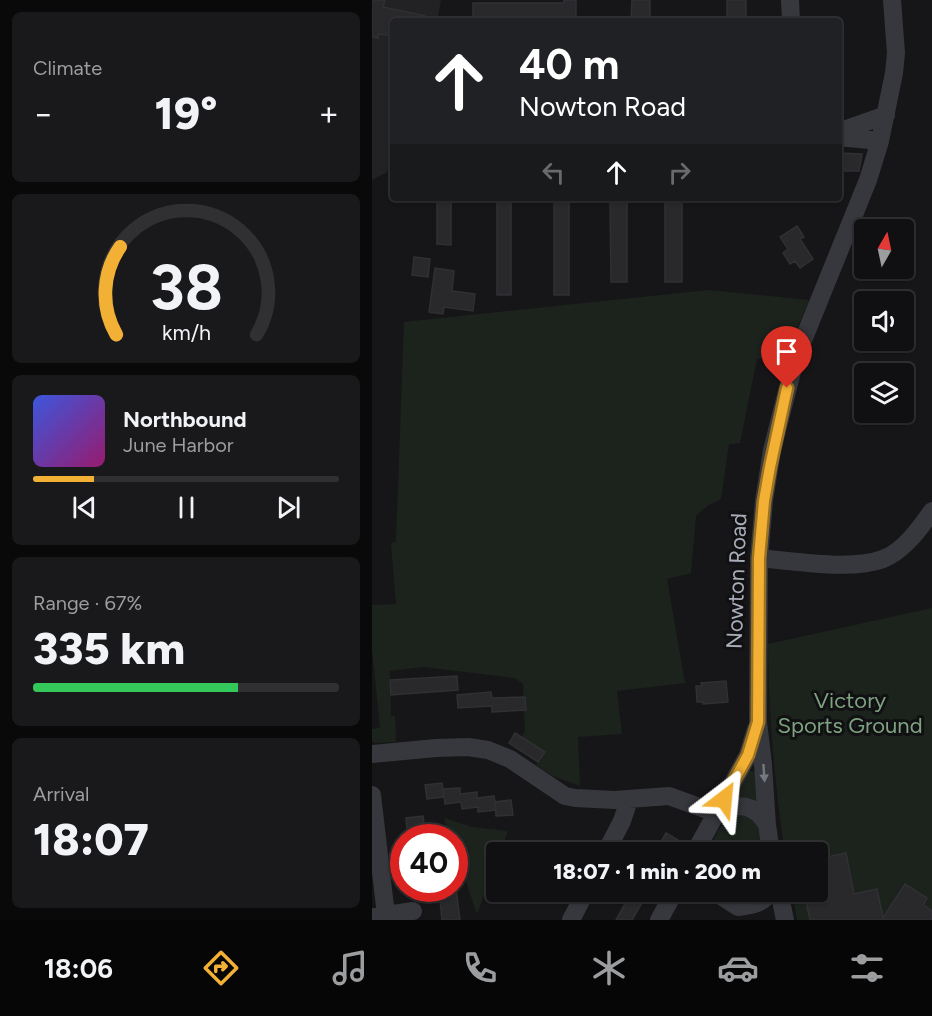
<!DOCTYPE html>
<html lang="en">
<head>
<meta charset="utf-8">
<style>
  :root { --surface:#101012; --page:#19191b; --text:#f1f3f6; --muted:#9c9d9f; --line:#303032; --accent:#f2b134 }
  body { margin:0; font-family:Figtree,sans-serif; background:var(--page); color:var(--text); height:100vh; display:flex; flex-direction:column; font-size:22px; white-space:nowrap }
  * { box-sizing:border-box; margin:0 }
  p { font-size:20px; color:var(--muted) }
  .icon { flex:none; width:33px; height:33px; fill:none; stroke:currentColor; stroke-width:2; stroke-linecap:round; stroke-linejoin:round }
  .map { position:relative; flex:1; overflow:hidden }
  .sheet { display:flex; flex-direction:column; gap:12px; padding:12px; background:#09090a; width:372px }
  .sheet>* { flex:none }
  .guide { position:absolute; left:18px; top:18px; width:452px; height:183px; border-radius:6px; box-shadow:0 2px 4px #0004,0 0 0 2px var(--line); background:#202124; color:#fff; overflow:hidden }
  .needle { width:39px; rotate:9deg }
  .fabs { position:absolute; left:482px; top:219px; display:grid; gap:12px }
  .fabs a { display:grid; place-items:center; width:60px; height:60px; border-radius:6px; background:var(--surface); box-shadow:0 2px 4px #0004,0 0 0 2px var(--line); font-size:30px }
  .speed { position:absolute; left:18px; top:824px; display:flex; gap:12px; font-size:30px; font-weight:700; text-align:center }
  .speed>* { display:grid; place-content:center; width:78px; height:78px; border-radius:50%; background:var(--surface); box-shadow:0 2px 4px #0004,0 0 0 2px var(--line); line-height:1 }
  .speed .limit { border:9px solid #d22; background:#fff; color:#111 }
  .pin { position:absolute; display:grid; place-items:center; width:51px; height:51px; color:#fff; margin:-62px -26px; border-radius:50% 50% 50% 0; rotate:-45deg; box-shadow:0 0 6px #0007 }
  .pin .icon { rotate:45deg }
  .me { position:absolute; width:66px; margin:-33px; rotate:29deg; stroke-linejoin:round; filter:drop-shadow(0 0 4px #0008) }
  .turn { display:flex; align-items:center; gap:21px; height:126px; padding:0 30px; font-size:27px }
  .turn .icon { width:78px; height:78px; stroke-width:2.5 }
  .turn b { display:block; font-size:42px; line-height:51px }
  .lanes { display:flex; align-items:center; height:57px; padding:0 30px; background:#0003; justify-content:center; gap:30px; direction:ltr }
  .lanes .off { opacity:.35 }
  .big { font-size:45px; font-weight:800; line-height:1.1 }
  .sheet .widget { flex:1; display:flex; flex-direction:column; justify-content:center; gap:9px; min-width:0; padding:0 21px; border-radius:9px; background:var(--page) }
  .sheet .dial { align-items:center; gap:0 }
  .dial svg { height:156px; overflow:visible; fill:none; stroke:var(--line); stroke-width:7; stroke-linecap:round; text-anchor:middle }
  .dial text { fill:var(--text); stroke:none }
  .song { display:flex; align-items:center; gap:18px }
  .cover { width:72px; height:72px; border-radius:9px; background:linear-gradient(135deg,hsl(230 70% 55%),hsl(320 70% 35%)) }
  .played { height:6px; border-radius:3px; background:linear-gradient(90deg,var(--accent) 20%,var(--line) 20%) }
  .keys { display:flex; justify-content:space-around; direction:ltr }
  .heat { display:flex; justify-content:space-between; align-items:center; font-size:33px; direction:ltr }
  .charge { height:9px; border-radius:4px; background:linear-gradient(90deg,#34c759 67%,var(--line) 0) }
  .trip { position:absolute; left:114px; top:842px; width:342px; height:60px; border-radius:6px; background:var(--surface); box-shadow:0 2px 4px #0004,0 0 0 2px var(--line); font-weight:800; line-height:60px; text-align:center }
  .dock { display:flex; height:96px; justify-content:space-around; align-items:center; background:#060607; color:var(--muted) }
  .dock .icon { width:42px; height:42px }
  .dock .selected { color:var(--accent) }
  .dock b { font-size:27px; color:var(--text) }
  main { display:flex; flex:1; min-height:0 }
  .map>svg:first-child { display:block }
</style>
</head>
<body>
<main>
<section class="sheet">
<div class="widget"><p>Climate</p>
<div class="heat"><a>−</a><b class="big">19°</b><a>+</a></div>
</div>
<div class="widget dial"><svg viewBox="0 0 100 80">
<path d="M14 69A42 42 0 1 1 86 69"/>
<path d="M14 69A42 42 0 0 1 16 24" stroke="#f2b134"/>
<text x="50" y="56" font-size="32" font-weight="700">38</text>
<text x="50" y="72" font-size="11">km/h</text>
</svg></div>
<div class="widget">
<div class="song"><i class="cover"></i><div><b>Northbound</b><p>June Harbor</p></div></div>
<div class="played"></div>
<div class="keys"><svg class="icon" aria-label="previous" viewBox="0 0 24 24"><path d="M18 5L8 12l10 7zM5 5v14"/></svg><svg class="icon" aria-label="pause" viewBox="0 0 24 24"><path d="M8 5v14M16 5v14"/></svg><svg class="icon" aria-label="next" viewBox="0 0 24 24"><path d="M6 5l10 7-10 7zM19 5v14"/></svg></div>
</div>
<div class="widget"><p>Range · 67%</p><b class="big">335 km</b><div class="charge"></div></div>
<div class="widget"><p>Arrival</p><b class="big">18:07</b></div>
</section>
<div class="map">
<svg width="560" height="920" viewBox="0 0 560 920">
  <rect width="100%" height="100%" fill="#161618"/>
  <path fill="#222225" d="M0 0H69L65 21H21V140L15 172 0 180Z"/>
  <path fill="#1c231d" d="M336 290 437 300 413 357 385 359 368 443 357 444 349 499 335 506 324 516 319 573 295 579 313 683 245 691 250 734 206 737 208 786 183 777 164 765 173 752 150 737 153 731 151 684 143 678 52 667 18 671 19 716H23L24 742 2 743 0 741V729L8 728 0 648V605L24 604 19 543 24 542 32 322Z
    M560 608V920H425L420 891H446V852H413C402 783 397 714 396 644Z
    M380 771 384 773 387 803 361 800 375 772Z
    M364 814C388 815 387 833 390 852H336C343 838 348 820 364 814Z
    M72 818 100 827 136 831 128 852H124V862L105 914 83 850 82 837H78Z"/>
  <path fill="#29292c" stroke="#303034" stroke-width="1.5" d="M0 0H13L11 7 54 16V21H21V36L6 34V38L0 37Z
    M192 0H204V21H192V19L101 18V3H192Z
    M260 0H278V21H259Z
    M355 0H374V21H355Z
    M466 153 490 154 487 171H473V169H466Z
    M65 198H79V245L65 244Z
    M125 198H139V295H125Z
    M182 198H197V295H182Z
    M238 198H255V282H239Z
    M293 198H310V282H293Z
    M425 226 432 237 428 239 441 259 428 268 423 261 418 264 411 253 416 249 408 237Z
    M42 257 58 259 56 277 40 275Z
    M63 268 82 271 80 291 103 294 101 311 72 307 71 314 57 312Z
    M85 676 86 690 19 695 18 680Z
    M354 681 356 702 331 704V702H325L324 686H330L329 683Z
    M119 692 120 698 153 697 154 710 120 712V706L86 708 85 695Z
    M143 733 173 752 166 762 137 743Z
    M70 783 72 797 55 799 53 785Z
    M88 788V794L105 792V798L122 796 124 810 106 812V807L90 809 89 802 73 804 71 789Z
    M139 800 141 815 124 816 123 802Z
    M51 816 54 837H36L34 818Z
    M294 833 306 840 299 852H283Z
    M474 853 482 894 505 889 511 918 533 884 555 898 551 905 560 911V920H438L432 891H446V859Z
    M84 888 88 920H70L67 890Z
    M260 891H277L260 920H244Z"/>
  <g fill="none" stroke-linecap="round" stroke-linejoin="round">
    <path stroke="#37383d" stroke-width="18" d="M418 0 419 21
      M466 132 514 115
      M466 137 508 141
      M387 558C420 561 480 571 511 559 532 551 548 528 560 511
      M0 754 64 748 96 747 116 750 138 759 193 796 203 798 243 800 297 796 344 813C365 803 382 802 395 825
      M0 795 14 915
      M234 852 250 821 257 800
      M323 852 376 755 384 729
      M399 852 395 825 391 764 386 722 387 558 392 501 400 450 423 360 496 180 508 141 522 73 524 53 520 0
      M341 891 366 907C380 905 391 904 399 891
      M407 891 413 920
      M0 917 41 911
      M199 920 214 891
      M287 920 303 891"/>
  </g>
  <defs><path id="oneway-solid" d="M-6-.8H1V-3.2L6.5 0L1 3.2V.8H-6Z" transform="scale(1.5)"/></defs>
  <use fill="#757881" href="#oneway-solid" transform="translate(392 773) rotate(86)"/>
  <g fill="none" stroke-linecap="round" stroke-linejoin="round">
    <defs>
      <path id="route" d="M352 799 376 755 386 722 387 558 392 501 398 467 415 388"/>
    </defs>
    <use href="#route" stroke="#9d7322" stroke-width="15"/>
    <use href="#route" stroke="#f2b134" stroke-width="10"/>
  </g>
  <g text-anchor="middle" stroke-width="6" stroke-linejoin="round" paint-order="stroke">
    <g font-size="22" fill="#a8adb8" stroke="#111113">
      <text transform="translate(364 581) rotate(-88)" y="8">Nowton Road</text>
    </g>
    <g font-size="22" fill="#7fa381" stroke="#111113">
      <text x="478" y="708">Victory<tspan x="478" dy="25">Sports Ground</tspan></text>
    </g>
  </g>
</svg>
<div class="fabs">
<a><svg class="needle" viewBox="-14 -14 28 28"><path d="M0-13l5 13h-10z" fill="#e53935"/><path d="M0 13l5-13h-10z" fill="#9c9d9f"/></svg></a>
<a><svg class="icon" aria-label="sound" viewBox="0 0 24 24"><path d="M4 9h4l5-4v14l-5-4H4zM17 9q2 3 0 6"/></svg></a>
<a><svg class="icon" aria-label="layers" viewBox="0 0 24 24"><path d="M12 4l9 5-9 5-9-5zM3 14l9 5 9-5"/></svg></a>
</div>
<div class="speed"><div class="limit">40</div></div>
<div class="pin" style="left:415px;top:388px;background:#d93025"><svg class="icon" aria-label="arrive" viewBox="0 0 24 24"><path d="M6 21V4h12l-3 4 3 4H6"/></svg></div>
<svg class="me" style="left:352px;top:799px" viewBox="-20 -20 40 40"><path d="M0-17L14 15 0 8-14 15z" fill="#f2b134" stroke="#fff" stroke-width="4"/></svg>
<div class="trip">18:07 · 1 min · 200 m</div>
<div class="guide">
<div class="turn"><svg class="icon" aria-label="ahead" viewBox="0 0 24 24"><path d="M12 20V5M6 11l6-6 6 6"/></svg><div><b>40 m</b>Nowton Road</div></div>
<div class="lanes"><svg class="icon off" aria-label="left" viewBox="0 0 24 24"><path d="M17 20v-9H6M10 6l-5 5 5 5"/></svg><svg class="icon" aria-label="ahead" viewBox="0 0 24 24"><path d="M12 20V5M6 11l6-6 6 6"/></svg><svg class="icon off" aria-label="right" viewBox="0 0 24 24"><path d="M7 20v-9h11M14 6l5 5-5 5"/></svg></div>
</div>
</div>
</main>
<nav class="dock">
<b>18:06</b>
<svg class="icon selected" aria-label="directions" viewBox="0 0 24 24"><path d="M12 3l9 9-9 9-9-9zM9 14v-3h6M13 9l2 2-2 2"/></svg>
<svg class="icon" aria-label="music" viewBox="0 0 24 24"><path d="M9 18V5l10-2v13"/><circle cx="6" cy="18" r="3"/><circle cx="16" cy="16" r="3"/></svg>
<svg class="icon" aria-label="phone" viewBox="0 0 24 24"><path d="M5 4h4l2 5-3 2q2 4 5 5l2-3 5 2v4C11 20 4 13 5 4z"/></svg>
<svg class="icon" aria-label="climate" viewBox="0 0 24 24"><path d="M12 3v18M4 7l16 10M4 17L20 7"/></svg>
<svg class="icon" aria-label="car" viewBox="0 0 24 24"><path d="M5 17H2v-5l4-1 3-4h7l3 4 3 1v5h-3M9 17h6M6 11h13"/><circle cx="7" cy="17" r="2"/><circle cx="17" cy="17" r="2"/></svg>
<svg class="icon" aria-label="filters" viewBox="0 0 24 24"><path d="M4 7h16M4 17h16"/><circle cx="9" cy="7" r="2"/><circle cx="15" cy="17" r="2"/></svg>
</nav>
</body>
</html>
